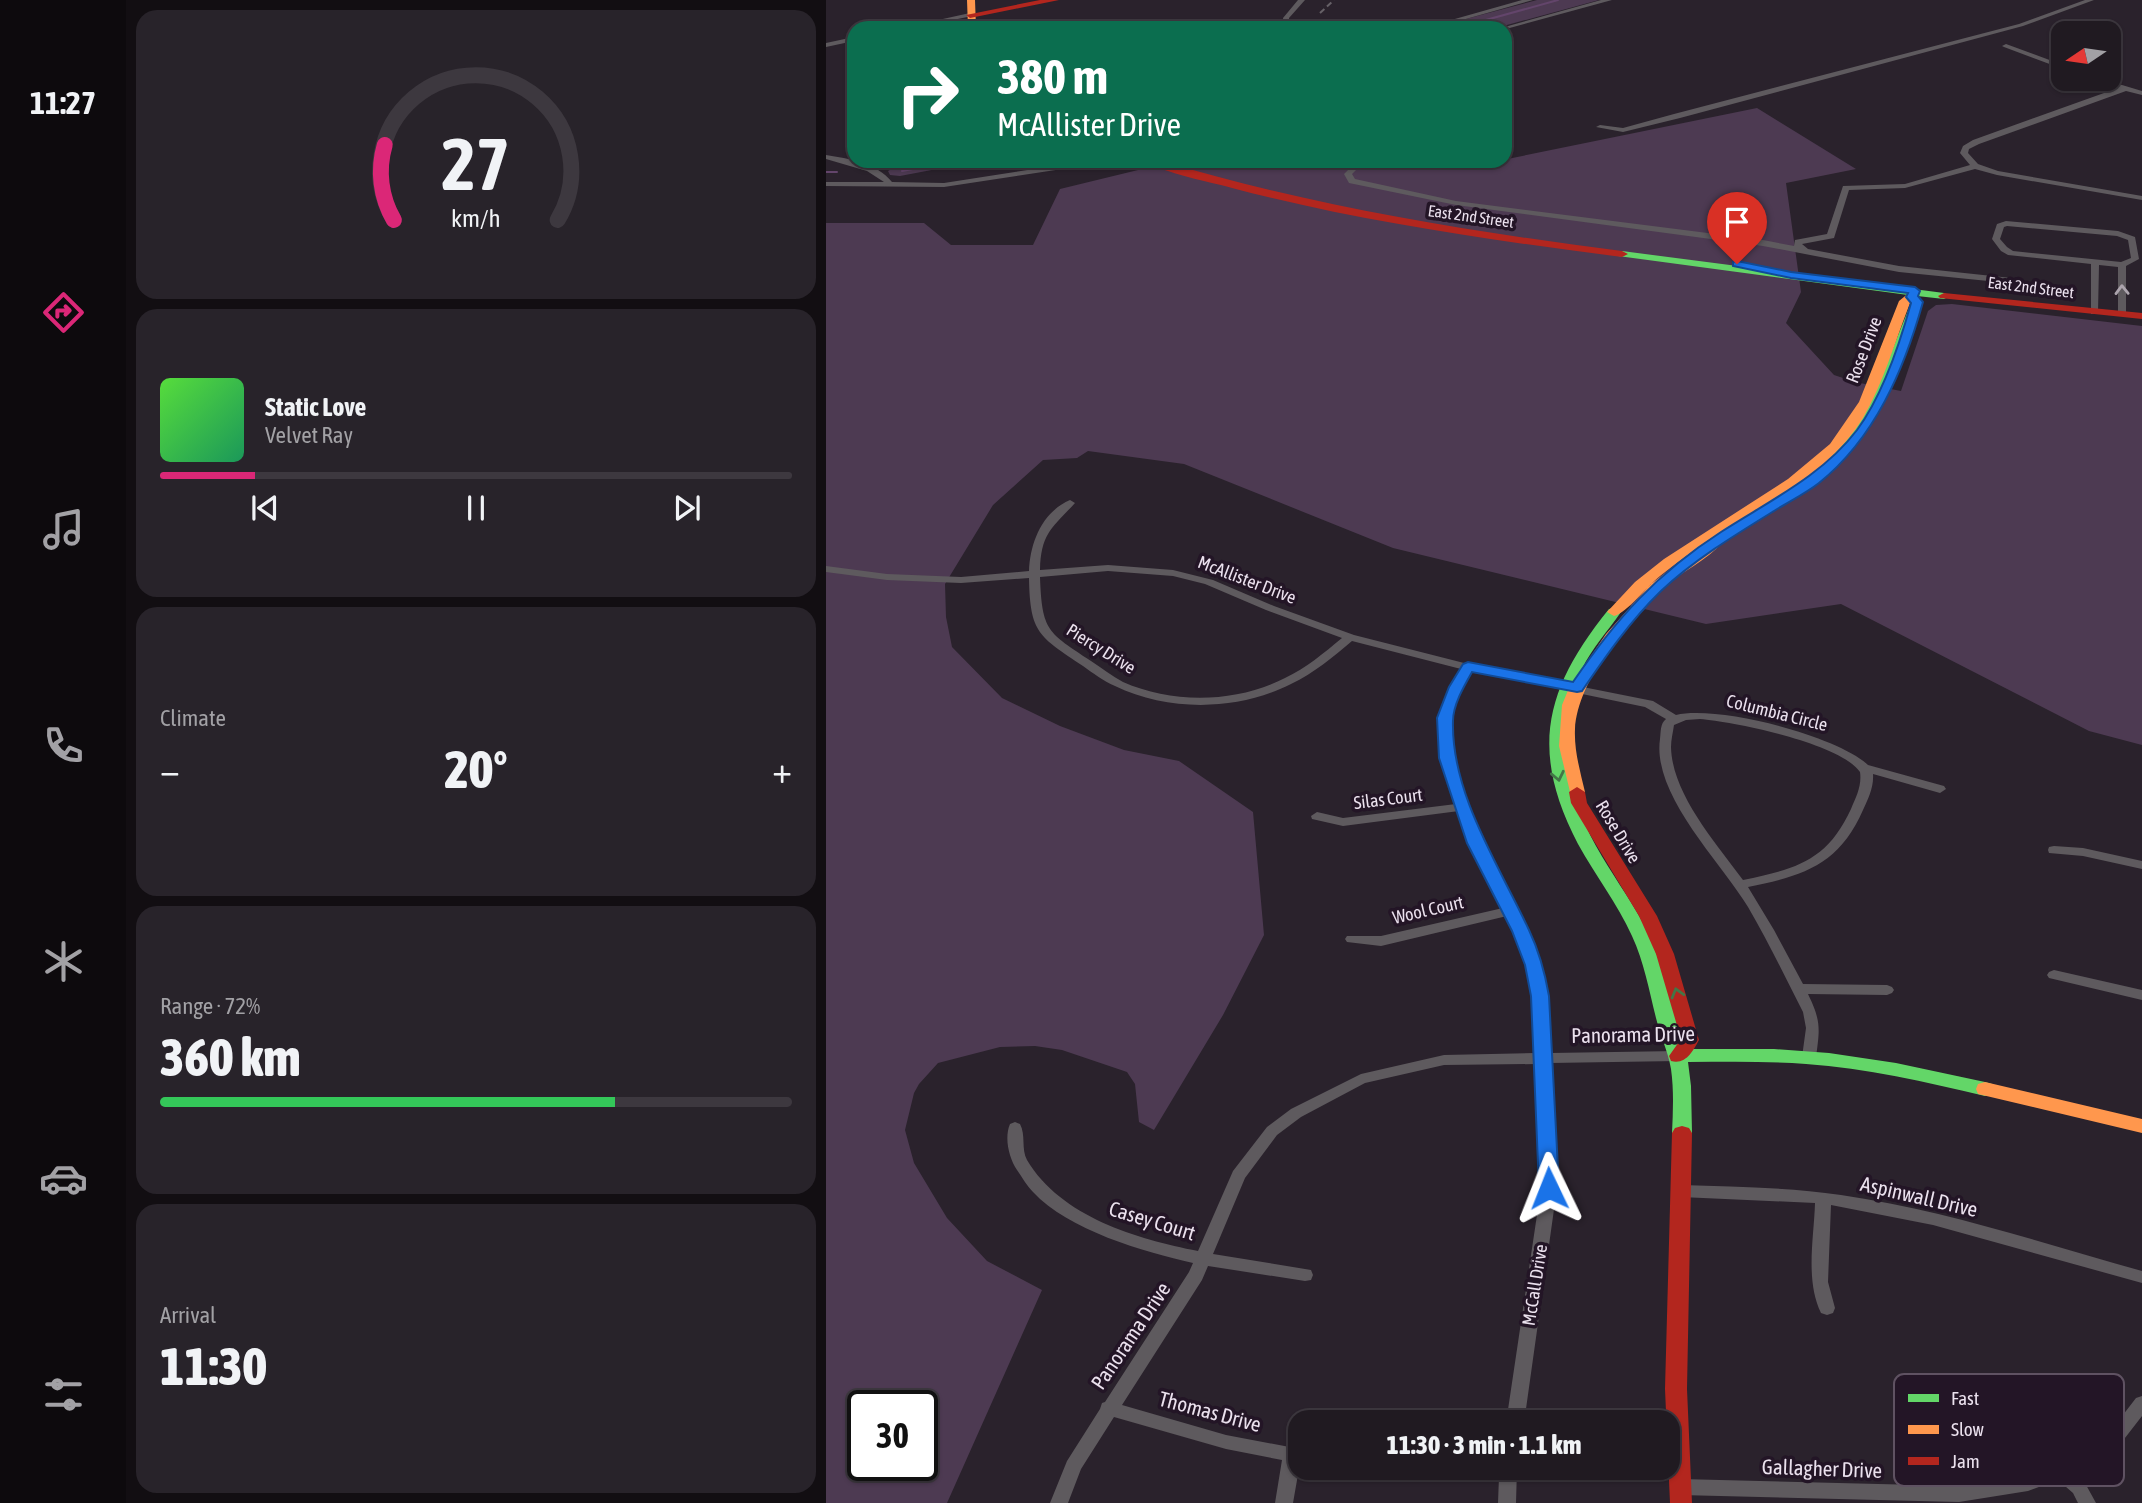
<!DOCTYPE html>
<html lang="en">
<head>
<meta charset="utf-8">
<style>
  :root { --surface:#201a21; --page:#28232a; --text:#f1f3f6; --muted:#a2a1a5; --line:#3d383f; --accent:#db2777 }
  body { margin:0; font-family:"Asap Condensed",sans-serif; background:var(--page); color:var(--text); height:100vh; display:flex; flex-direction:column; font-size:26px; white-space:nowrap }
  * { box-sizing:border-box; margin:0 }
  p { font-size:23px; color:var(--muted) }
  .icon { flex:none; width:38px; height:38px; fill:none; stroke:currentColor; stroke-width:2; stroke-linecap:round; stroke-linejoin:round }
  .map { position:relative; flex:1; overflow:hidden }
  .drawer { display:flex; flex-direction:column; gap:10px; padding:10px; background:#120e12; width:700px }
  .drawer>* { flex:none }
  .guide { position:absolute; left:21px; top:21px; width:665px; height:147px; border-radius:21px; box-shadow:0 2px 5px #0004,0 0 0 2px var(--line); background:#0b6e4f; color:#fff; overflow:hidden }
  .needle { width:46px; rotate:257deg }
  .controls { position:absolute; left:1225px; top:21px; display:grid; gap:14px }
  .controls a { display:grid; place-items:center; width:70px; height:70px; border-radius:14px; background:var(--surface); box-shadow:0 2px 5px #0004,0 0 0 2px var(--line); font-size:35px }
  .speed { position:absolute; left:21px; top:1390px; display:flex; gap:14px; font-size:35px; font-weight:700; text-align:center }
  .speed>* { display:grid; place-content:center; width:91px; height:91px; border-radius:50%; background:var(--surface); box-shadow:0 2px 5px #0004,0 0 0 2px var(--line); line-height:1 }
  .speed .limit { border:4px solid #111; border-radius:10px; background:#fff; color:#111 }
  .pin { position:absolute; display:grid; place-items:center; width:60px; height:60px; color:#fff; margin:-72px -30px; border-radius:50% 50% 50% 0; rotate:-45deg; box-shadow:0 0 7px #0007 }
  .pin .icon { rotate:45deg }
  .me { position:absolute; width:77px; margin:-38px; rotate:358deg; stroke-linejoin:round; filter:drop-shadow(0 0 5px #0008) }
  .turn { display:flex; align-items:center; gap:24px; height:147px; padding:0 35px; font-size:32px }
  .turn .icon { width:91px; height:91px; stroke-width:2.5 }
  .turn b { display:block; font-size:49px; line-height:60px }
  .big { font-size:52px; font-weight:800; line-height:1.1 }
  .drawer .tile { flex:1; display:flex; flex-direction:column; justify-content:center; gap:10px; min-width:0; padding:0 24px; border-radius:21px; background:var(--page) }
  .drawer .dial { align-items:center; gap:0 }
  .dial svg { height:182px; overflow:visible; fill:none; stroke:var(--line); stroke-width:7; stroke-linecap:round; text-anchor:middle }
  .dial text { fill:var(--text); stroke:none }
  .song { display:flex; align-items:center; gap:21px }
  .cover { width:84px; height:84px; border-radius:10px; background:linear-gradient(135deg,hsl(110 70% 55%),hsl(150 70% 35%)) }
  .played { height:7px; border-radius:4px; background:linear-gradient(90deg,var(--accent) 15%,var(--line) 15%) }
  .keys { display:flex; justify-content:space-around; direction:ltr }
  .heat { display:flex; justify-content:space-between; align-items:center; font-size:38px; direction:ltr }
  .charge { height:10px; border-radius:5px; background:linear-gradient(90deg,#34c759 72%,var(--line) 0) }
  .trip { position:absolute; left:462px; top:1410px; width:392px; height:70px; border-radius:21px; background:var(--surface); box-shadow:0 2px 5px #0004,0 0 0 2px var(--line); font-weight:800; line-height:70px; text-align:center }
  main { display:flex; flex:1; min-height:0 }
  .tab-bar { display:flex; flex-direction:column; width:126px; justify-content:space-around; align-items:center; background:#0d0a0d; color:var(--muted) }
  .tab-bar .icon { width:49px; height:49px }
  .tab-bar .active { color:var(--accent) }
  .tab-bar b { font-size:32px; color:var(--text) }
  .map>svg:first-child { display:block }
</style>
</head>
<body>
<main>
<nav class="tab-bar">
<b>11:27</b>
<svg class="icon active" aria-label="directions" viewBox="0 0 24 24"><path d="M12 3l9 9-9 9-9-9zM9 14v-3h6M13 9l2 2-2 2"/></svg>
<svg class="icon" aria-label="music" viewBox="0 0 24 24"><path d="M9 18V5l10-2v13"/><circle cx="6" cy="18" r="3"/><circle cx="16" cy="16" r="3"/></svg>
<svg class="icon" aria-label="phone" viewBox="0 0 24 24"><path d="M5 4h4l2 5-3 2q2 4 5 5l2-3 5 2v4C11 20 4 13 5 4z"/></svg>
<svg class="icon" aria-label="climate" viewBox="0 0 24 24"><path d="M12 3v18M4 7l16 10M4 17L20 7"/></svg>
<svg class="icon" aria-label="car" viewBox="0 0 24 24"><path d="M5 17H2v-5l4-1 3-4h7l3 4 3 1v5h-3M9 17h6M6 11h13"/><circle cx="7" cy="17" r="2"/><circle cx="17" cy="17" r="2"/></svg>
<svg class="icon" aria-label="filters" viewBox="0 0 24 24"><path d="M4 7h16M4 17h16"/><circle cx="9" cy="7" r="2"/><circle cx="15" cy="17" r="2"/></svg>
</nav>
<section class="drawer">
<div class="tile dial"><svg viewBox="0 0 100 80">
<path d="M14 69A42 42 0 1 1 86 69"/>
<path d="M14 69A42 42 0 0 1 10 36" stroke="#db2777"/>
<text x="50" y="56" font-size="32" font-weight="700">27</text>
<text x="50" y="72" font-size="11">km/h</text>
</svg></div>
<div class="tile">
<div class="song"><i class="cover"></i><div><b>Static Love</b><p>Velvet Ray</p></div></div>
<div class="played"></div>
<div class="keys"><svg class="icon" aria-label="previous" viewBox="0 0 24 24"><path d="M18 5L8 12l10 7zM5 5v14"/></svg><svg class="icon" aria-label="pause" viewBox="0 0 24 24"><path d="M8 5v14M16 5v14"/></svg><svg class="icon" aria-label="next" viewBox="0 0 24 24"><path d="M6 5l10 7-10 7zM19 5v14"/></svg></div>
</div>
<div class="tile"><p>Climate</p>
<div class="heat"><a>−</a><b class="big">20°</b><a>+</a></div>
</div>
<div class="tile"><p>Range · 72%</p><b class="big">360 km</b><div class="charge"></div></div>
<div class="tile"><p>Arrival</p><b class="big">11:30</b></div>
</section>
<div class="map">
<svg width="1316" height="1503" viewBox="0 0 1316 1503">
  <rect width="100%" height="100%" fill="#2a222c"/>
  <path fill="#4d3a52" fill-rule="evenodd" d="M711 0H773L670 28H606Z
    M931 108 1030 169 960 183 975 292 960 323 1008 375 1029 382 1075 391 1102 311 1110 305 1126 304 1316 326V745L1263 731 1015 604 880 624 567 548 358 464 262 451 251 458 217 460 167 505 119 584 120 617 126 647 176 698 234 726 298 750 353 761 427 812 438 935 397 1015 328 1130 313 1122 309 1084 301 1072 236 1050 209 1046 174 1047 112 1063 93 1084 88 1093 79 1130 88 1163 121 1218 161 1261 216 1290 121 1503H0V223H98L125 245H207L234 189 349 161H643L652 165ZM37 1405H96V1465H37Z
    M98 161H153L74 176 64 175 62 171 71 166Z"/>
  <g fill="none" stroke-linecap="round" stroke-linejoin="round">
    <path stroke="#63456b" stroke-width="2" d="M631 28 732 0
      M76 171 131 161
      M0 172H11"/>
    <path fill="#5e5a5e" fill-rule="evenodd" d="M472 0H479L463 18 464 28H458L457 18Z
      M696 0H707L608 28H597Z
      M775 0H786L680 29 675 28Z
      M1259 0H1268L1197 26 854 118 797 132 770 127 774 125 797 128 848 114 1193 24Z
      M144 13 146 14V16L89 28H76Z
      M28 37V41L0 47V43Z
      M1180 44 1237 65V69L1178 47 1176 46Z
      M1266 79H1276L1316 91V95L1300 91 1153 144 1143 149 1142 153 1152 164 1172 171 1316 196V200L1171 175 1149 169 1079 188 1023 190 1008 238 976 244 982 249 1073 266 1185 278 1186 280 1182 283 1073 272 937 246 630 205 523 183 518 174 531 161H539L526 174 529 179 630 201 937 240 968 246 969 240 1001 234 1017 186 1079 184 1144 165 1134 153 1137 146 1147 140 1292 88Z
      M0 155C23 159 50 162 66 182L118 183 260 161H280L276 163 118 187 0 186V182H58L41 171 0 159Z
      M1180 221 1292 231 1309 237 1313 259 1300 266V316H1294L1292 314V267L1273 265 1272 312 1271 314H1265V264L1182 255 1175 251 1166 239 1171 224ZM1181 226 1291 236 1302 240 1305 258 1295 262 1187 251 1181 247 1174 239 1178 227Z
      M244 500 249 503C226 528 215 533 214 570L282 565 347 570 387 580 448 606 528 635 642 664 827 701 850 715C893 705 1011 736 1042 765L1118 786 1120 789 1114 793 1047 774C1048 787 1042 799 1037 810 1013 865 977 876 922 887L948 930 977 984 1061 985 1066 987 1068 990 1066 993 1061 995 982 994C995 1021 994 1028 990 1057L988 1061H978L976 1057 980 1028 977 1012C959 977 942 941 922 907 895 862 826 795 834 739 835 731 834 724 840 719L819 707 645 671 636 686 625 718 627 758 656 843 702 931 715 965 721 996 724 1053 852 1051 857 1052 859 1056 857 1060 852 1061 724 1063 731 1188 698 1423H680L715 1188 710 1064 618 1065 539 1083 475 1117 451 1135 419 1178 387 1254 479 1269 485 1270 487 1275 485 1280 479 1281 382 1266 376 1280 296 1405 400 1435 474 1449V1463L467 1503H449L456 1460 400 1449 288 1417 255 1469 242 1503H224L241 1461 274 1409 276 1403 279 1402 363 1272 367 1263C318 1252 242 1230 207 1192 201 1186 196 1177 191 1170 183 1158 178 1138 184 1124L189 1122 194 1124C200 1135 195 1149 201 1160 235 1217 311 1239 372 1251L407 1171 441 1127 465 1109 535 1074 618 1055 709 1053C707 1000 705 965 681 916L555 946 521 942 519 939 521 936H555L677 908 644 843 633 811 517 826 486 819 485 816 491 812 517 818 630 804C612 749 602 721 635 669L526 641C507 657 488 673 465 684 412 711 343 712 289 686 277 681 267 673 257 666 213 636 204 634 203 578L135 583 61 580 0 572V566L61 574 135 577 203 571C204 543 216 512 244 500ZM282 571 347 576 379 584 440 610 516 638C498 653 480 668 459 678 410 703 347 704 297 682 286 676 276 668 265 661 222 632 216 632 214 577ZM874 719C909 722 1014 743 1034 772 1036 786 1030 797 1025 809 1001 861 970 869 917 880 890 843 846 794 845 747 845 740 847 732 848 725L860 720Z
      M1228 846 1257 848 1316 861V869L1257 856 1223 853 1222 850 1223 847Z
      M1228 970 1316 990V1000L1223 978 1221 975 1223 972Z
      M855 1185C908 1187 962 1187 1015 1195 1118 1210 1216 1243 1316 1271V1283L1107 1225 1005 1205 1002 1282 1009 1308 1007 1313 1001 1315 995 1313C979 1280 988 1238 989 1203L855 1197 850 1195 847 1191 850 1187Z
      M1316 1396V1416L1292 1447 1248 1472 1259 1483 1270 1503H1252L1247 1493 1232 1480 1202 1491 1133 1502 854 1495 848 1492 845 1487 848 1482 854 1479 1133 1486 1202 1475 1229 1466 1280 1437 1310 1398Z
      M658 1468H691L690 1503H672L673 1476 661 1473Z"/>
    <path fill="#63d668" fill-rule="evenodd" d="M796 251 1118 293 1124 296 1118 299 1091 296 1097 302C1075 367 1049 423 1003 474L998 475 991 471 1026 430 1049 393 1085 303 1080 297 1082 295 792 256V252Z
      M788 608 795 612C782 631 766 648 756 669 728 728 739 790 770 846 785 873 803 897 817 923 838 963 845 1007 859 1049H948L1003 1053 1070 1063 1159 1082 1166 1084 1168 1089 1166 1094 1159 1096C1100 1082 1040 1068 980 1064 941 1061 901 1062 862 1062L865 1086 866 1133 863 1138 856 1140 849 1138 846 1133C847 1112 848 1090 845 1069 842 1051 834 1035 830 1018 823 990 818 962 806 936 791 903 769 875 752 844 703 750 719 688 783 609Z"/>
    <path fill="#ff974d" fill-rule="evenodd" d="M141 0H149L150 28H142Z
      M1089 288 1095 291 1090 299 1084 303C1069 341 1058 382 1037 418 1002 475 941 503 887 538H896L898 541C881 561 854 572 835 590 800 623 752 680 749 729 748 750 754 771 759 792L751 797 745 796 733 746 736 705 743 688 780 634 825 584 884 539C867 551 850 563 834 576 822 585 801 613 788 616L781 612 809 582 838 559 962 479 1004 444 1033 402 1073 301Z
      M1159 1082 1316 1119V1133L1152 1094 1150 1089 1152 1084Z"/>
    <path fill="#b3261e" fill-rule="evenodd" d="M214 0H233L144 18 140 15Z
      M320 161H336C486 206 640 231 796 251L802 254 796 257C665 240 534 222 406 188 385 182 336 173 320 161Z
      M1118 293 1316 313V319L1114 298 1112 296Z
      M751 787 759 792 761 803 831 916 848 954 873 1040C867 1051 860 1065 845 1061L843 1056 855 1039 830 954 813 916 745 803 743 792Z
      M856 1126 863 1128 866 1133 861 1389 866 1503H844L839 1389 846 1133 849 1128Z"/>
    <path stroke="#666167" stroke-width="2" stroke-dasharray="6 3.5" stroke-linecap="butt" d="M494 13 508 0"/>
  </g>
  <defs><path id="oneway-chevron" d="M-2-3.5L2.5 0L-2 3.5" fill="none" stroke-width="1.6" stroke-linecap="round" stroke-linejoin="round" transform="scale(1.75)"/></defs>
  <use stroke="#aca4ad" href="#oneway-chevron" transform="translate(1296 290) rotate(-91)"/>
  <g stroke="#437647">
    <use href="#oneway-chevron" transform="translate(732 776) rotate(78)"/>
    <use href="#oneway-chevron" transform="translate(851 993) rotate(-106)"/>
  </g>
  <path fill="#1a73e8" stroke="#114b97" stroke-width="2" d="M911 261 965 272 1089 287 1094 291 1092 296 1097 302C1078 370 1049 438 993 483 979 494 962 502 948 511 909 535 868 560 835 591 804 621 780 656 756 691L751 692 646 672C638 686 627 705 627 721 625 794 674 867 703 930 713 951 719 973 723 996L733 1188 730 1193 723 1195 716 1193 713 1188 705 996 699 965 686 931 641 843 613 758 611 718 623 687 637 664 642 662 747 682C790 619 830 574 895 532 943 501 996 476 1031 430 1056 396 1074 343 1085 303L1080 297 1082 293 965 278 907 266V262Z"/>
  <g text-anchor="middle" stroke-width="7" stroke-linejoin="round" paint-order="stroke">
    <g font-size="16" fill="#ebe1ee" stroke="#231526">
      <text transform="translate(645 216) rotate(8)" y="6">East 2nd Street</text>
      <text transform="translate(1205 287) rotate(7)" y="6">East 2nd Street</text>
    </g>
    <g font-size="18" fill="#ebe1ee" stroke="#231526">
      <text transform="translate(1038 350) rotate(-69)" y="6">Rose Drive</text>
      <text transform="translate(421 580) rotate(21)" y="6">McAllister Drive</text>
      <text transform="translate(275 649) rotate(32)" y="6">Piercy Drive</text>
      <text transform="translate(951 713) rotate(14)" y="6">Columbia Circle</text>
      <text transform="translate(562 799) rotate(-7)" y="6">Silas Court</text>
      <text transform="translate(792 832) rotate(59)" y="6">Rose Drive</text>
      <text transform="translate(602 910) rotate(-13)" y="6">Wool Court</text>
      <text transform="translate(709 1285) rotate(-81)" y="6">McCall Drive</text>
    </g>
    <g font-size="21" fill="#ebe1ee" stroke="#231526">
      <text transform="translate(807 1035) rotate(-1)" y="7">Panorama Drive</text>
      <text transform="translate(1093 1197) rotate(13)" y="7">Aspinwall Drive</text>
      <text transform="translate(326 1221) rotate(17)" y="7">Casey Court</text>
      <text transform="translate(305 1336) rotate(-56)" y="7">Panorama Drive</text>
      <text transform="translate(384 1412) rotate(15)" y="7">Thomas Drive</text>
      <text transform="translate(996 1469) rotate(2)" y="7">Gallagher Drive</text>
    </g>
  </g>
  <rect x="1068" y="1374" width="230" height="112" rx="10" fill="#231526" stroke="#5f5262" stroke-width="2"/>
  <rect x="1082" y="1394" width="31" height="8" fill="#63d668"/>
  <rect x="1082" y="1425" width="31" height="9" fill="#ff974d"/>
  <rect x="1082" y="1457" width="31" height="8" fill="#b3261e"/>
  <g font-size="19" fill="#ebe1ee">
    <text x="1125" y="1405">Fast</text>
    <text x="1125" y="1436">Slow</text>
    <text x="1125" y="1468">Jam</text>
  </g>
</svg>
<div class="controls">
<a><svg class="needle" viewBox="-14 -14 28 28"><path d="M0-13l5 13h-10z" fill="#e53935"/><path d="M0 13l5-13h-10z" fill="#a2a1a5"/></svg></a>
</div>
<div class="speed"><div class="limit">30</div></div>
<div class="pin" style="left:911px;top:264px;background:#d93025"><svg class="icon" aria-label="arrive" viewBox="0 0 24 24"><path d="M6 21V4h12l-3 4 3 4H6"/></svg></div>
<svg class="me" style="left:723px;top:1188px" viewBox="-20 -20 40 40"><path d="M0-17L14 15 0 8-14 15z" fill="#1a73e8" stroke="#fff" stroke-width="4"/></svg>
<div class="trip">11:30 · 3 min · 1.1 km</div>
<div class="guide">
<div class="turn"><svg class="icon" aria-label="right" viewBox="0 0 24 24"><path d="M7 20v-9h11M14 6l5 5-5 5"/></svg><div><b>380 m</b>McAllister Drive</div></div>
</div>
</div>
</main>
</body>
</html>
